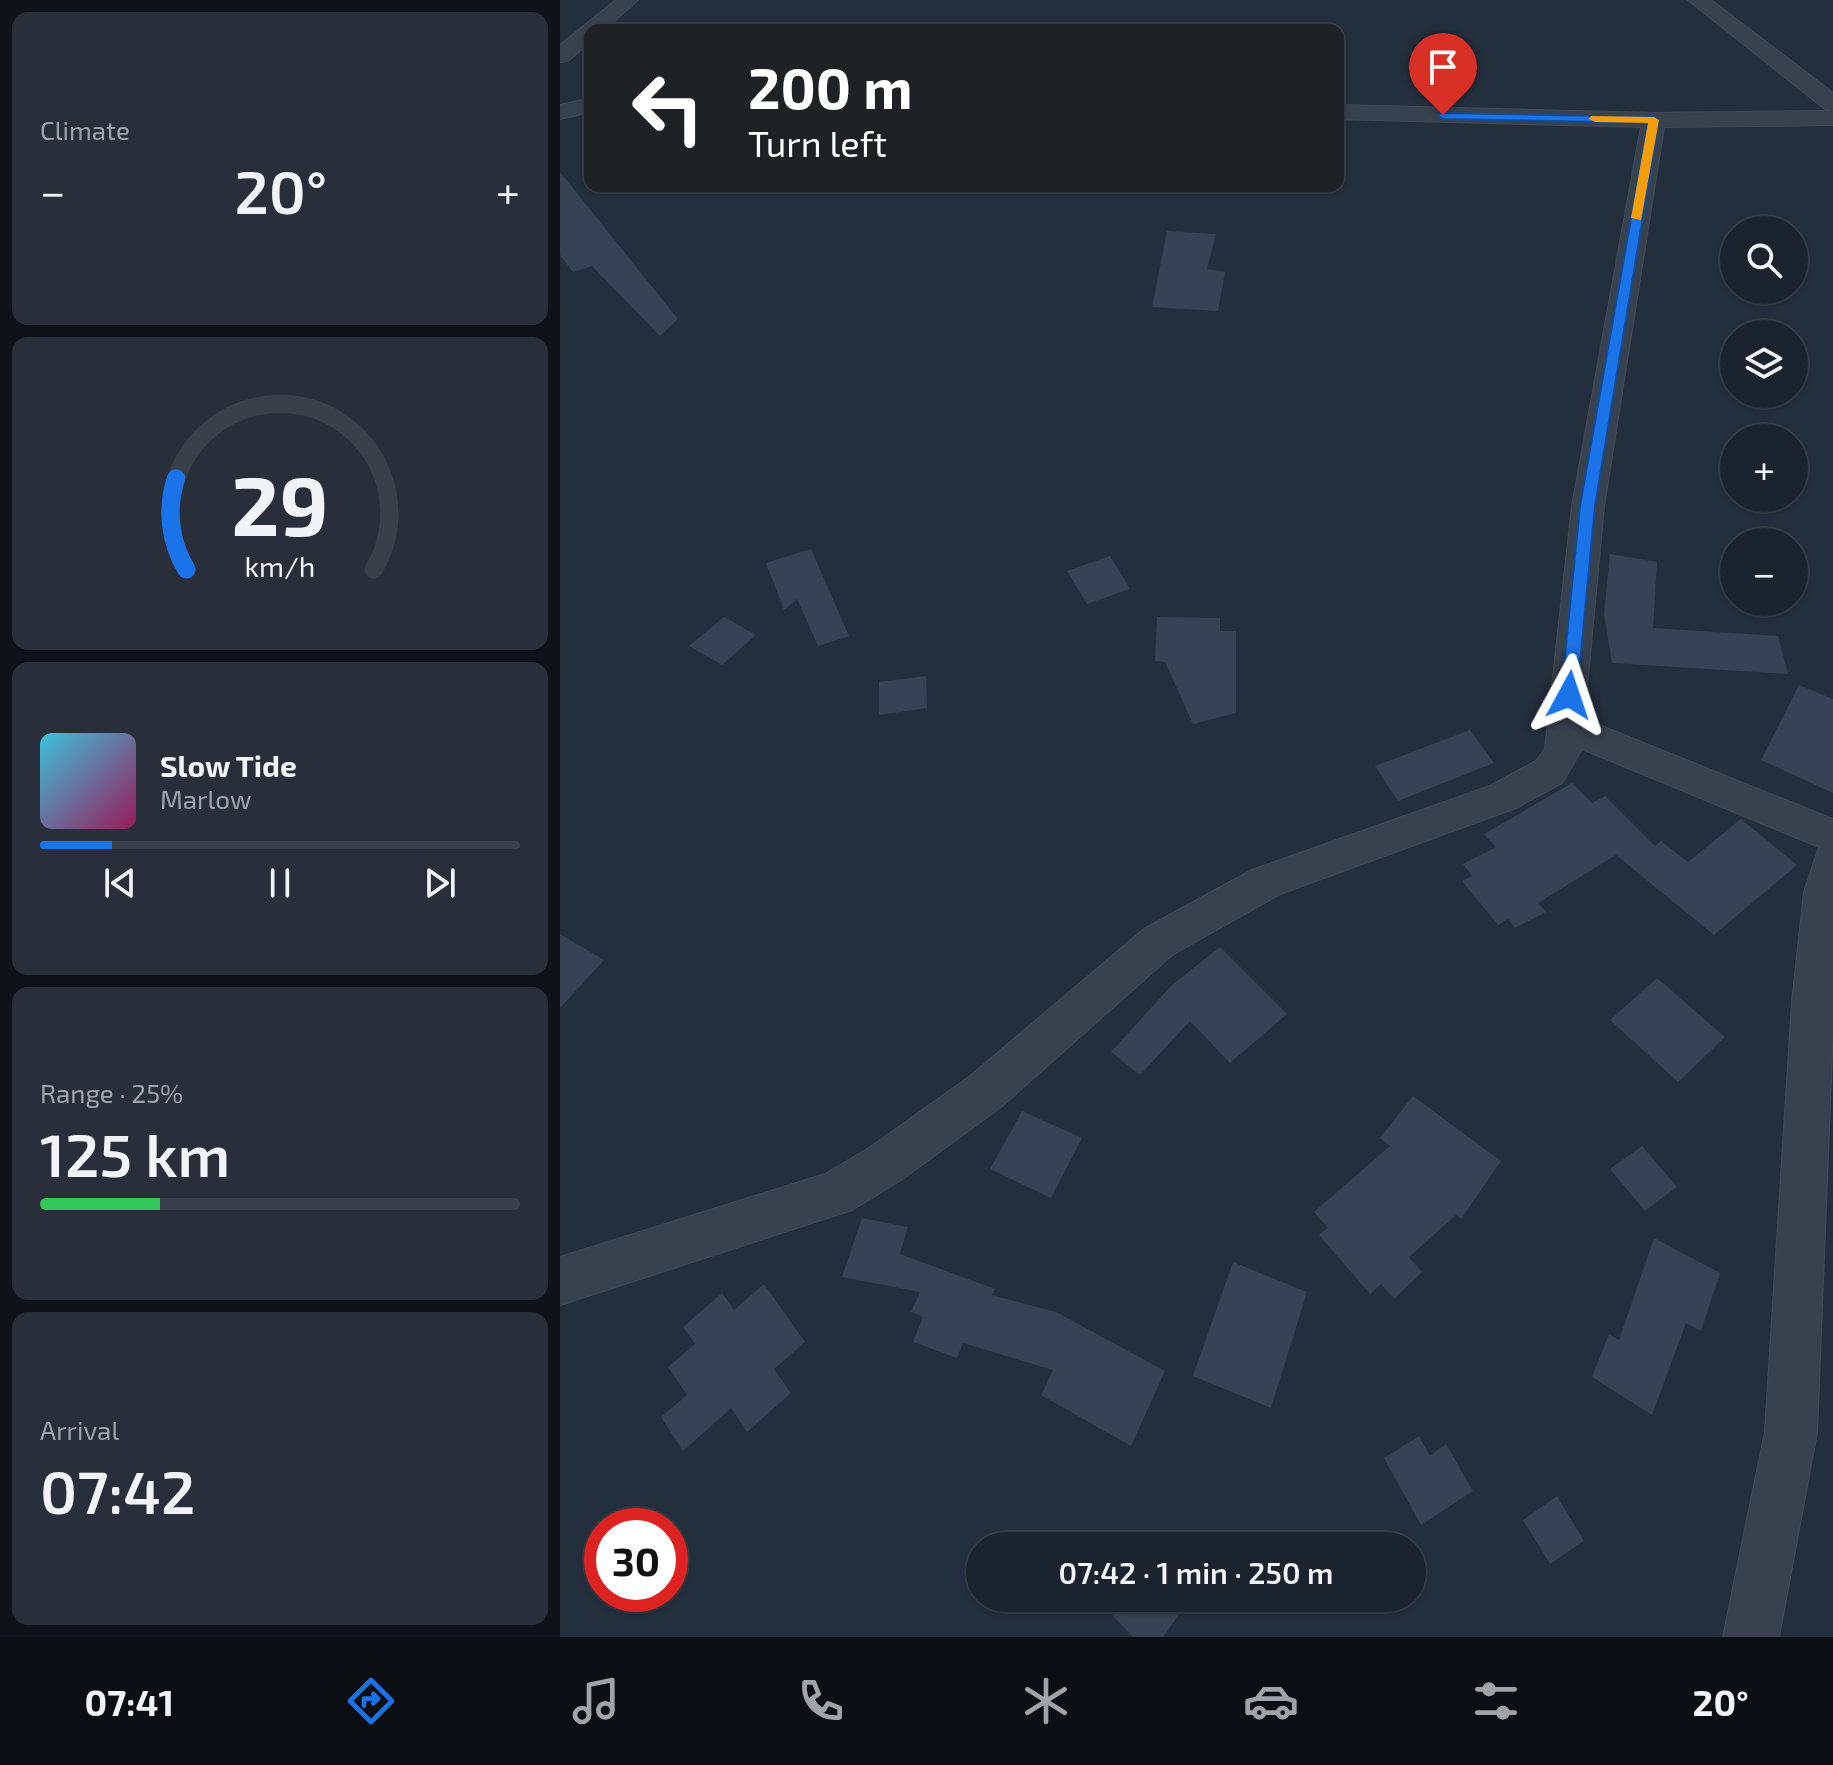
<!DOCTYPE html>
<html lang="en">
<head>
<meta charset="utf-8">
<style>
  :root { --surface:#1b232e; --page:#282f3a; --text:#f1f3f6; --muted:#a0a4aa; --line:#39404a; --accent:#1a73e8 }
  body { margin:0; font-family:"Exo 2",sans-serif; background:var(--page); color:var(--text); height:100vh; display:flex; flex-direction:column; font-size:30px; white-space:nowrap }
  * { box-sizing:border-box; margin:0 }
  p { font-size:26px; color:var(--muted) }
  .icon { flex:none; width:44px; height:44px; fill:none; stroke:currentColor; stroke-width:2; stroke-linecap:round; stroke-linejoin:round }
  .map { position:relative; flex:1; overflow:hidden }
  .panel { display:flex; flex-direction:column; gap:12px; padding:12px; background:#0f1319; width:560px }
  .panel>* { flex:none }
  .top-card { position:absolute; left:24px; top:24px; width:760px; height:168px; border-radius:16px; box-shadow:0 2px 6px #0004,0 0 0 2px var(--line); background:#202124; color:#fff; overflow:hidden }
  .fabs { position:absolute; left:1160px; top:216px; display:grid; gap:16px }
  .fabs a { display:grid; place-items:center; width:88px; height:88px; border-radius:50%; background:var(--surface); box-shadow:0 2px 6px #0004,0 0 0 2px var(--line); font-size:40px }
  .speed { position:absolute; left:24px; top:1508px; display:flex; gap:16px; font-size:40px; font-weight:700; text-align:center }
  .speed>* { display:grid; place-content:center; width:104px; height:104px; border-radius:50%; background:var(--surface); box-shadow:0 2px 6px #0004,0 0 0 2px var(--line); line-height:1 }
  .speed .limit { border:12px solid #d22; background:#fff; color:#111 }
  .pin { position:absolute; display:grid; place-items:center; width:68px; height:68px; color:#fff; margin:-82px -34px; border-radius:50% 50% 50% 0; rotate:-45deg; box-shadow:0 0 8px #0007 }
  .pin .icon { rotate:45deg }
  .me { position:absolute; width:88px; margin:-44px; rotate:5deg; stroke-linejoin:round; filter:drop-shadow(0 0 6px #0008) }
  .turn { display:flex; align-items:center; gap:28px; height:168px; padding:0 32px; font-size:36px }
  .turn .icon { width:104px; height:104px; stroke-width:2.5 }
  .turn b { display:block; font-size:56px; line-height:68px }
  .big { font-size:60px; font-weight:600; line-height:1.1 }
  .panel .tile { flex:1; display:flex; flex-direction:column; justify-content:center; gap:12px; min-width:0; padding:0 28px; border-radius:16px; background:var(--page) }
  .panel .dial { align-items:center; gap:0 }
  .dial svg { height:208px; overflow:visible; fill:none; stroke:var(--line); stroke-width:7; stroke-linecap:round; text-anchor:middle }
  .dial text { fill:var(--text); stroke:none }
  .song { display:flex; align-items:center; gap:24px }
  .cover { width:96px; height:96px; border-radius:12px; background:linear-gradient(135deg,hsl(190 70% 55%),hsl(330 70% 35%)) }
  .played { height:8px; border-radius:4px; background:linear-gradient(90deg,var(--accent) 15%,var(--line) 15%) }
  .keys { display:flex; justify-content:space-around; direction:ltr }
  .heat { display:flex; justify-content:space-between; align-items:center; font-size:44px; direction:ltr }
  .charge { height:12px; border-radius:6px; background:linear-gradient(90deg,#34c759 25%,var(--line) 0) }
  .trip { position:absolute; left:406px; top:1532px; width:460px; height:80px; border-radius:40px; background:var(--surface); box-shadow:0 2px 6px #0004,0 0 0 2px var(--line); font-weight:600; line-height:80px; text-align:center }
  .dock { display:flex; height:128px; justify-content:space-around; align-items:center; background:#0b0e12; color:var(--muted) }
  .dock .icon { width:56px; height:56px }
  .dock .active { color:var(--accent) }
  .dock b { font-size:36px; color:var(--text) }
  main { display:flex; flex:1; min-height:0 }
  .map>svg:first-child { display:block }
</style>
</head>
<body>
<main>
<section class="panel">
<div class="tile"><p>Climate</p>
<div class="heat"><a>−</a><b class="big">20°</b><a>+</a></div>
</div>
<div class="tile dial"><svg viewBox="0 0 100 80">
<path d="M14 69A42 42 0 1 1 86 69"/>
<path d="M14 69A42 42 0 0 1 10 34" stroke="#1a73e8"/>
<text x="50" y="56" font-size="32" font-weight="700">29</text>
<text x="50" y="72" font-size="11">km/h</text>
</svg></div>
<div class="tile">
<div class="song"><i class="cover"></i><div><b>Slow Tide</b><p>Marlow</p></div></div>
<div class="played"></div>
<div class="keys"><svg class="icon" aria-label="previous" viewBox="0 0 24 24"><path d="M18 5L8 12l10 7zM5 5v14"/></svg><svg class="icon" aria-label="pause" viewBox="0 0 24 24"><path d="M8 5v14M16 5v14"/></svg><svg class="icon" aria-label="next" viewBox="0 0 24 24"><path d="M6 5l10 7-10 7zM19 5v14"/></svg></div>
</div>
<div class="tile"><p>Range · 25%</p><b class="big">125 km</b><div class="charge"></div></div>
<div class="tile"><p>Arrival</p><b class="big">07:42</b></div>
</section>
<div class="map">
<svg width="1273" height="1637" viewBox="0 0 1273 1637">
  <rect width="100%" height="100%" fill="#242f3e"/>
  <path fill="#364354" d="M0 172 118 319 100 336 32 266 13 272 0 255Z
    M607 231 656 234 647 269 665 272 658 311 592 307Z
    M251 549 289 636 258 646 237 599 224 610 206 563Z
    M1050 554 1097 562 1093 628 1218 636 1228 674 1052 663 1044 614Z
    M550 556 570 589 527 604 507 571Z
    M164 617 196 635 162 665 129 646Z
    M597 617 660 618V631H676V713L633 724 605 662 595 661Z
    M366 676 367 708 319 715V682Z
    M1239 685 1273 699V793L1201 760Z
    M910 730 934 763 838 801 815 766Z
    M1012 783 1032 803 1045 796 1095 846 1101 841 1128 862 1181 819 1237 865 1154 935 1056 855 978 903 986 912 955 928 948 919 938 925 902 881 912 876 903 864 936 847 924 834Z
    M0 934 44 960 0 1008Z
    M660 947 727 1014 670 1063 630 1021 580 1075 551 1052 612 985Z
    M1097 978 1165 1037 1118 1082 1050 1020Z
    M853 1096 941 1161 901 1219 896 1215 849 1257 862 1272 834 1299 821 1284 810 1294 759 1235 768 1228 754 1212 830 1146 820 1138Z
    M462 1111 522 1138 491 1198 430 1169Z
    M1082 1146 1117 1187 1085 1211 1050 1169Z
    M302 1218 348 1227 340 1254 435 1289 432 1295 496 1312 605 1371 571 1446 481 1395 493 1370 403 1343 397 1358 353 1342 363 1317 351 1312 360 1292 282 1277Z
    M1094 1238 1160 1273 1141 1331 1126 1323 1092 1415 1032 1377 1049 1334 1059 1340Z
    M673 1262 747 1292 711 1408 633 1376Z
    M204 1284 245 1342 214 1369 231 1393 187 1432 171 1408 123 1451 101 1417 127 1395 108 1367 135 1344 123 1327 162 1293 174 1310Z
    M859 1436 870 1456 886 1444 913 1491 861 1525 824 1458Z
    M997 1496 1024 1541 990 1564 963 1520Z
    M536 1598H627L629 1600 603 1637H573Z"/>
  <g fill="none" stroke-linecap="round" stroke-linejoin="round">
    <defs>
      <path id="minor" d="M56 0H78L44 30H30V42L8 61 0 62V45Z
        M1128 0H1151L1273 93V111L1265 109Z
        M30 98V112L0 119V105Z
        M778 105 1094 113 1273 111V125L1104 127 1044 506 1024 719 1273 819V1027L1257 1432 1219 1637H1163L1205 1432 1232 1002 1244 892 1259 847 1022 749 1002 783 956 808 720 894 612 955 441 1107 341 1180 292 1210 0 1305V1257L265 1174 309 1148 409 1077 584 929 692 870 930 786 976 761 985 749 1012 506 1081 127 778 119Z"/>
    </defs>
    <use href="#minor" stroke="#414a57" stroke-width="2"/>
    <use href="#minor" fill="#38414e" fill-rule="evenodd"/>
  </g>
  <path fill="#1a73e8" stroke="#114b97" stroke-width="2" d="M880 113 1094 117 1099 120 1035 506 1017 695 1009 702 1001 695 1020 506 1088 123 883 119 878 115Z"/>
  <path fill="#f59e0b" d="M1031 116 1094 117 1099 120 1081 220 1071 218 1088 123 1035 122 1029 119Z"/>
</svg>
<div class="fabs">
<a><svg class="icon" aria-label="search" viewBox="0 0 24 24"><circle cx="10" cy="10" r="6"/><path d="M15 15l6 6"/></svg></a>
<a><svg class="icon" aria-label="layers" viewBox="0 0 24 24"><path d="M12 4l9 5-9 5-9-5zM3 14l9 5 9-5"/></svg></a>
<a>+</a>
<a>−</a>
</div>
<div class="speed"><div class="limit">30</div></div>
<div class="pin" style="left:883px;top:115px;background:#d93025"><svg class="icon" aria-label="arrive" viewBox="0 0 24 24"><path d="M6 21V4h12l-3 4 3 4H6"/></svg></div>
<svg class="me" style="left:1009px;top:695px" viewBox="-20 -20 40 40"><path d="M0-17L14 15 0 8-14 15z" fill="#1a73e8" stroke="#fff" stroke-width="4"/></svg>
<div class="trip">07:42 · 1 min · 250 m</div>
<div class="top-card">
<div class="turn"><svg class="icon" aria-label="left" viewBox="0 0 24 24"><path d="M17 20v-9H6M10 6l-5 5 5 5"/></svg><div><b>200 m</b>Turn left</div></div>
</div>
</div>
</main>
<nav class="dock">
<b>07:41</b>
<svg class="icon active" aria-label="directions" viewBox="0 0 24 24"><path d="M12 3l9 9-9 9-9-9zM9 14v-3h6M13 9l2 2-2 2"/></svg>
<svg class="icon" aria-label="music" viewBox="0 0 24 24"><path d="M9 18V5l10-2v13"/><circle cx="6" cy="18" r="3"/><circle cx="16" cy="16" r="3"/></svg>
<svg class="icon" aria-label="phone" viewBox="0 0 24 24"><path d="M5 4h4l2 5-3 2q2 4 5 5l2-3 5 2v4C11 20 4 13 5 4z"/></svg>
<svg class="icon" aria-label="climate" viewBox="0 0 24 24"><path d="M12 3v18M4 7l16 10M4 17L20 7"/></svg>
<svg class="icon" aria-label="car" viewBox="0 0 24 24"><path d="M5 17H2v-5l4-1 3-4h7l3 4 3 1v5h-3M9 17h6M6 11h13"/><circle cx="7" cy="17" r="2"/><circle cx="17" cy="17" r="2"/></svg>
<svg class="icon" aria-label="filters" viewBox="0 0 24 24"><path d="M4 7h16M4 17h16"/><circle cx="9" cy="7" r="2"/><circle cx="15" cy="17" r="2"/></svg>
<b>20°</b>
</nav>
</body>
</html>
